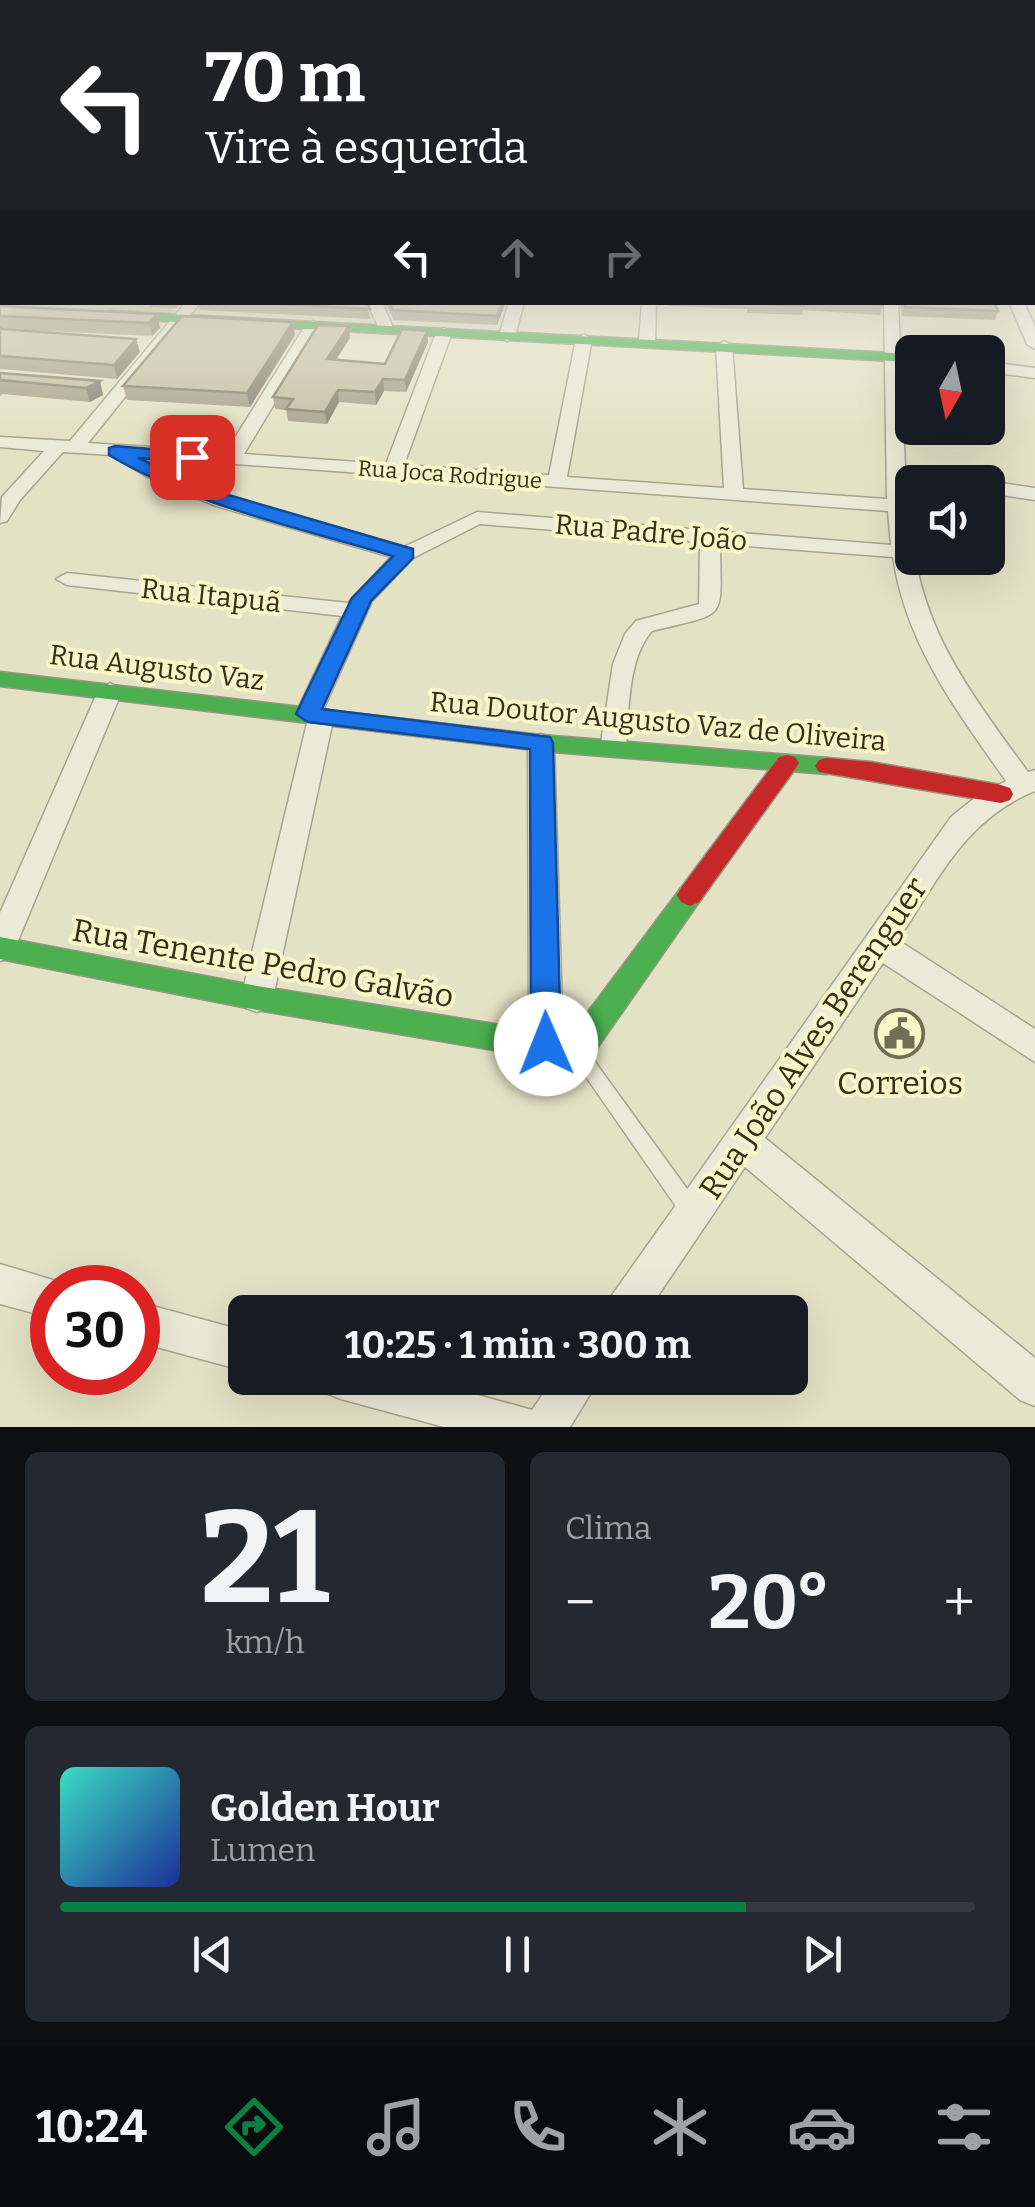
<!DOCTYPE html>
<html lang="pt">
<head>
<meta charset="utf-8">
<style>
  :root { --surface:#171b24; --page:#242831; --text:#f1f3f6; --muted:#9ea1a6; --line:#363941; --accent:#0b8043 }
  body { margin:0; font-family:Bitter,serif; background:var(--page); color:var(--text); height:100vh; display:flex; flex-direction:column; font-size:38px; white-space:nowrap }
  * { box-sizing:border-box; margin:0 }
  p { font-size:32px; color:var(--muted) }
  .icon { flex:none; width:55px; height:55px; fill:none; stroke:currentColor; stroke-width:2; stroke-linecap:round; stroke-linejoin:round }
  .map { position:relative; height:1427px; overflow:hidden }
  .drawer { display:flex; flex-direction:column; gap:25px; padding:25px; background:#0d0f14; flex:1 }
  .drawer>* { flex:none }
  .guide { position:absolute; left:0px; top:0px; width:1035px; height:305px; box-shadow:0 10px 40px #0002; background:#202124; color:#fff; overflow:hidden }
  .needle { width:65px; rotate:189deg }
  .controls { position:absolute; left:895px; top:335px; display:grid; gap:20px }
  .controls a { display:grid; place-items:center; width:110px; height:110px; border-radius:15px; background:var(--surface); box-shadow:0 10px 40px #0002; font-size:50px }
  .speed { position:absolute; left:30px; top:1265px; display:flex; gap:20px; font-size:50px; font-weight:700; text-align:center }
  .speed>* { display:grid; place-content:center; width:130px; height:130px; border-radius:50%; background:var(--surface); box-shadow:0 10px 40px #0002; line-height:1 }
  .speed .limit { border:15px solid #d22; background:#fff; color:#111 }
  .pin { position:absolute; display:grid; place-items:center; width:85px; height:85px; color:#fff; margin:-42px; border-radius:20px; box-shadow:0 5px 15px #0006 }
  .me { position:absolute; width:110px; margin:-55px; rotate:359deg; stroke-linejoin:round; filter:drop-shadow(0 0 8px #0008) }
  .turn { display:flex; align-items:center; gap:35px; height:210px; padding:0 40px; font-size:45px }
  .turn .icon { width:130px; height:130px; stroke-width:2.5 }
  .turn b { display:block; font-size:70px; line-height:85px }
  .lanes { display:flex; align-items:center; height:95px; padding:0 40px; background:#0003; justify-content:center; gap:50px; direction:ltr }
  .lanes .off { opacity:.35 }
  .big { font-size:75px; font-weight:700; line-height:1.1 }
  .drawer .card { flex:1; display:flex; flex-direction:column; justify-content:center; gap:15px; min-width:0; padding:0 35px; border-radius:15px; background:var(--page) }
  .drawer .dial { align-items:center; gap:0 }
  .dial b { font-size:130px; line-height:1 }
  .song { display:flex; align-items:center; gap:30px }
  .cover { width:120px; height:120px; border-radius:15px; background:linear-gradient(135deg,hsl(170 70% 55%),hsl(230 70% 35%)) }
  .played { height:10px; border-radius:5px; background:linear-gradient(90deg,var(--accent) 75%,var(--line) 75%) }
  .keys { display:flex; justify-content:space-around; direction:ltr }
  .heat { display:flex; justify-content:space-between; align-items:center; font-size:55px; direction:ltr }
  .drawer .tiles { flex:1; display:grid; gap:25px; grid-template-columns:1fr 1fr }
  .card:last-child { grid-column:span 2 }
  .trip { position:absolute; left:228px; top:1295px; width:580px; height:100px; border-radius:15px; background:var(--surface); box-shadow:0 10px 40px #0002; font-weight:700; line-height:100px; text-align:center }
  .dock { display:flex; height:160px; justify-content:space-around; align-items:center; background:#090b0e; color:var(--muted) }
  .dock .icon { width:70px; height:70px }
  .dock .current { color:var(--accent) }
  .dock b { font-size:45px; color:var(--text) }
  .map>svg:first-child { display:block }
</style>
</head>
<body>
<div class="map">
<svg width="1035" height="1427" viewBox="0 0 1035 1427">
  <rect width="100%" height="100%" fill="#e4e2c5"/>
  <path fill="#cbd8a6" d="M0 238 2 302 176 303 169 316 0 307Z"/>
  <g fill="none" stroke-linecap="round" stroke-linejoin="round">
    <defs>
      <path id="lane" d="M581 1048 587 1051 698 1204 700 1211 698 1218 691 1220 684 1218 575 1061 573 1056 575 1051Z"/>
      <path id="street" d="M186 302H201L88 443 226 452 305 326 313 321 321 326 244 454 386 464 436 333 444 328 452 333 404 465 549 475 576 339 584 334 592 339 567 477 724 488 716 346 724 341 732 346 743 489 887 499 884 302H898L905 467 963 476 973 482 906 478C912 614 949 664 1028 772L1035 770V791C964 820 939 879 898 940L1035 1029V1062L883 963 765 1138 1035 1358V1406L1020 1400 745 1167 647 1312H604L610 1298 951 817 977 796 1006 781C957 711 906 645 893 557L720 544C721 623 729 612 652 631 627 659 629 713 626 749L622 755H604L600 749 613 664 625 634 636 621 699 604 700 542 480 524 413 558 372 601 324 708 334 716 273 998 268 1008 257 1012 246 1008 241 998 307 723 295 715 342 616 67 585 56 579 67 573 348 603 391 557 216 506 146 476 111 455 63 452 20 500 7 521 0 523 2 497 44 451 0 447V437L70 441ZM139 457 888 511 891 545 477 512 404 547 230 497Z
        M367 302H382L394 330 391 333H381Z
        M509 302H524L515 336 507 341 499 336Z
        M642 302H656L655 342 647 347 639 342Z
        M1009 302H1024L1035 327V349L1027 344Z
        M988 362 1035 368V378L988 372Z
        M988 481 1035 488V500L988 493V482H983Z
        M110 683 122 691 15 948 11 957 0 961V913L98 691Z
        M541 734 550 737 554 743 563 1044 558 1054 546 1059 534 1054 529 1044 528 743 532 737Z
        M0 1264 66 1284 67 1288H52V1318L0 1304Z
        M138 1302 245 1331V1371L138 1342Z
        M320 1378H417L532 1410 554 1378H600L570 1427H444L341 1399 326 1393Z"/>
      <path id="fast" d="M110 311 912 354V362L105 318 103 315Z
        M0 672 541 735 827 758 835 760 839 766 835 772 827 774 541 751 0 686Z
        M690 884 699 888 703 895 699 902 588 1061 577 1064 257 1010 0 959V937L257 986 570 1036 681 888Z"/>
      <path id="jam" d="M787 755 795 757 799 763 795 769 699 902 690 906 681 902 677 895 681 888 779 757Z
        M827 758 871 762 1001 785 1010 788 1013 794 1010 800 1001 803 819 772 815 766 819 760Z"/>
    </defs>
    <use href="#lane" stroke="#a8a490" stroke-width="3"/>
    <use href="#street" stroke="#a8a490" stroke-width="3"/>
    <use href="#fast" stroke="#979480" stroke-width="3"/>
    <use href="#jam" stroke="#979480" stroke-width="3"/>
    <use href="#lane" fill="#ebead8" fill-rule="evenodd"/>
    <use href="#street" fill="#ebead8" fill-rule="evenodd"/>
    <use href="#fast" fill="#4caf50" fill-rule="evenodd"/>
    <use href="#jam" fill="#c62828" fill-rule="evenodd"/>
  </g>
  <path fill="#aca58f" d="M149 302H182L176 308 150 307Z
    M198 302H367L370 319 200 310Z
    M384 302H506L497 325 394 320Z
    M668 302H883L880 315 803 310 802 315 747 313V309L668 306Z
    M899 302H994L998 311 995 320 902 316Z
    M0 306 157 314 160 328 152 336 2 329 140 352 117 379 0 369Z
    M349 326 350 338 336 359 385 364 428 342 406 392 384 391 376 405 339 402 327 424 288 421 286 410 275 409 273 397Z
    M295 335 250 407 127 400 123 386Z
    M0 373 100 381 103 395 90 402 3 394 0 396Z"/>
  <path fill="#8c8674" d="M502 302H506L497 325V316Z
    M157 314 160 328 152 336 149 323Z
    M293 322 295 335 250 407 247 393Z
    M349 326 350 338 329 371 327 359Z
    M427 331 428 342 406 392 405 380Z
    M136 339 140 352 117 379 114 365Z
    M383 379 384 391 376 405 375 392Z
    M100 381 103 395 90 402 86 388Z
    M338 390 339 402 327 424 325 412Z"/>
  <path fill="#c8c0a6" stroke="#8c8674" stroke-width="2.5" d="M241 302H367L370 309Z
    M389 302H502L497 316 393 310Z
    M749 302H804V306L749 303Z
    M837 302H883V305Z
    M904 302H994L998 311 905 307Z
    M0 306 157 314 149 323 0 316Z
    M182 316 293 322 247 393 123 386Z
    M318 325 349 326 327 359 385 364 402 329 427 331 405 380 383 379 375 392 338 390 325 412 286 409 293 399 273 397Z
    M0 327 2 329 136 339 114 365 0 356Z
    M0 373 100 381 86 388 0 380Z"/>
  <linearGradient id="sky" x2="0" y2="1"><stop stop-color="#93bdd8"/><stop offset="0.54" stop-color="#f3f2e5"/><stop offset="1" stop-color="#f3f2e5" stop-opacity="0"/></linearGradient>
  <rect width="1035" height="438" fill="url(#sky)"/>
  <path fill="#1a73e8" stroke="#114b97" stroke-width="2.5" d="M115 446 198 453V460L192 462 138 458 208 489 413 549V558L371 601 322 709 550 737 553 743 561 1044 557 1053 546 1057 536 1053 531 1044 530 749 308 722 296 714 352 598 393 556C297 527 195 506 109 455V448Z"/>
  <defs>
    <symbol id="civic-ring" viewBox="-11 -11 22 22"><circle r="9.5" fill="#f8f6c8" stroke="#726d55" stroke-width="1.5"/><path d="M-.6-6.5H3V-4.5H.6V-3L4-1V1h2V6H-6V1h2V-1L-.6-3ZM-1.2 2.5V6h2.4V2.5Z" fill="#726d55"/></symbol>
  </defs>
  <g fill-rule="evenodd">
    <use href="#civic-ring" x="872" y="1006" width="55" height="55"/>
  </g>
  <g text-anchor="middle" stroke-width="8" stroke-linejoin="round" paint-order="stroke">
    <g font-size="22" fill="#352e19" stroke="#f8f6c8">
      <text transform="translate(450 474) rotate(4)" y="8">Rua Joca Rodrigue</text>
    </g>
    <g font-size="28" fill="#352e19" stroke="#f8f6c8">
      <text transform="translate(651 532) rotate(5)" y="10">Rua Padre João</text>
      <text transform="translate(211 595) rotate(6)" y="10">Rua Itapuã</text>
      <text transform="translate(157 667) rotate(7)" y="10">Rua Augusto Vaz</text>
      <text transform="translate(658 721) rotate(5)" y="10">Rua Doutor Augusto Vaz de Oliveira</text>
    </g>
    <g font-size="32" fill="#352e19" stroke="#f8f6c8">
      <text transform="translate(263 963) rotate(10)" y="11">Rua Tenente Pedro Galvão</text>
      <text transform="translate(813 1038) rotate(-56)" y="11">Rua João Alves Berenguer</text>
    </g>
    <g font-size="32" fill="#352e19" stroke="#f8f6c8">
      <text x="900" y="1094">Correios</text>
    </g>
  </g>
</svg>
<div class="controls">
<a><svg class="needle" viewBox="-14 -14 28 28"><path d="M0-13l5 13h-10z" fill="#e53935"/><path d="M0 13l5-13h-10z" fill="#9ea1a6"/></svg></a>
<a><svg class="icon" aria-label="sound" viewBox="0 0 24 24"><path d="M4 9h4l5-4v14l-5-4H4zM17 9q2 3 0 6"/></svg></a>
</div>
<div class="speed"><div class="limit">30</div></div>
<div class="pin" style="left:192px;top:457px;background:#d93025"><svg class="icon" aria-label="arrive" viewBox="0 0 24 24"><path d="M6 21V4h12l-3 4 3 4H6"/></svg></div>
<svg class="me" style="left:546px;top:1044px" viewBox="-20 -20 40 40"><circle r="19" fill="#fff"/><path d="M0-13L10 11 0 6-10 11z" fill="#1a73e8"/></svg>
<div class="trip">10:25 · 1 min · 300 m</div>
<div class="guide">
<div class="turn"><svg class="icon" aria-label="left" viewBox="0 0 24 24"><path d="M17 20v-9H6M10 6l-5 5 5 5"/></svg><div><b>70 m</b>Vire à esquerda</div></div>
<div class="lanes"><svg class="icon" aria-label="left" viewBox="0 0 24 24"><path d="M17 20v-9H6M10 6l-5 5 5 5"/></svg><svg class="icon off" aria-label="ahead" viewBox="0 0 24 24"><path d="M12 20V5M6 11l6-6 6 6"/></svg><svg class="icon off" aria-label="right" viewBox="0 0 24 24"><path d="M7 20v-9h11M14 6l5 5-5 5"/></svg></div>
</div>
</div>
<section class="drawer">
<div class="tiles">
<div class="card dial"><b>21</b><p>km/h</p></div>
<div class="card"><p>Clima</p>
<div class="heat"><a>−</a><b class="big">20°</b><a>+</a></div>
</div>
<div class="card">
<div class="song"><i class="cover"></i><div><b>Golden Hour</b><p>Lumen</p></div></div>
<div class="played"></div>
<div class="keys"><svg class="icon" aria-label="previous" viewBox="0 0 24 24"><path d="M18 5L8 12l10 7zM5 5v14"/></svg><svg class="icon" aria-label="pause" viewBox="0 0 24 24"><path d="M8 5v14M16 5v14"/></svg><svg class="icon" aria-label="next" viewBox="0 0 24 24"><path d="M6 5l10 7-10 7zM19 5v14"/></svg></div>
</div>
</div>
</section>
<nav class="dock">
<b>10:24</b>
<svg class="icon current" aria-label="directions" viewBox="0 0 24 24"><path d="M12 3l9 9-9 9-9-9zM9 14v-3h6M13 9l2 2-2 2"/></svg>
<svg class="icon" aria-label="music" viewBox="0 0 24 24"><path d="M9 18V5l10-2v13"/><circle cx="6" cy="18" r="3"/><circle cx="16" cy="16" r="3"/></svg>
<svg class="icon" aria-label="phone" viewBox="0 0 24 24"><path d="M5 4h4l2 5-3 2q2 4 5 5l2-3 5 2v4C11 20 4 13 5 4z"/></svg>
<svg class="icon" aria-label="climate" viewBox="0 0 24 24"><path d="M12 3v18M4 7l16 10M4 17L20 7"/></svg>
<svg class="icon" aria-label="car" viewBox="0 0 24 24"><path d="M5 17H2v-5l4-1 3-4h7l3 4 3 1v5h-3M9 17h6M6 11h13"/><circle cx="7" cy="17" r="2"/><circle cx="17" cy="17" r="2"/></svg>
<svg class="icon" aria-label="filters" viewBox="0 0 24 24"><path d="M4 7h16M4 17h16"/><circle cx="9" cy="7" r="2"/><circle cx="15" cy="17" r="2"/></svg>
</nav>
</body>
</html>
